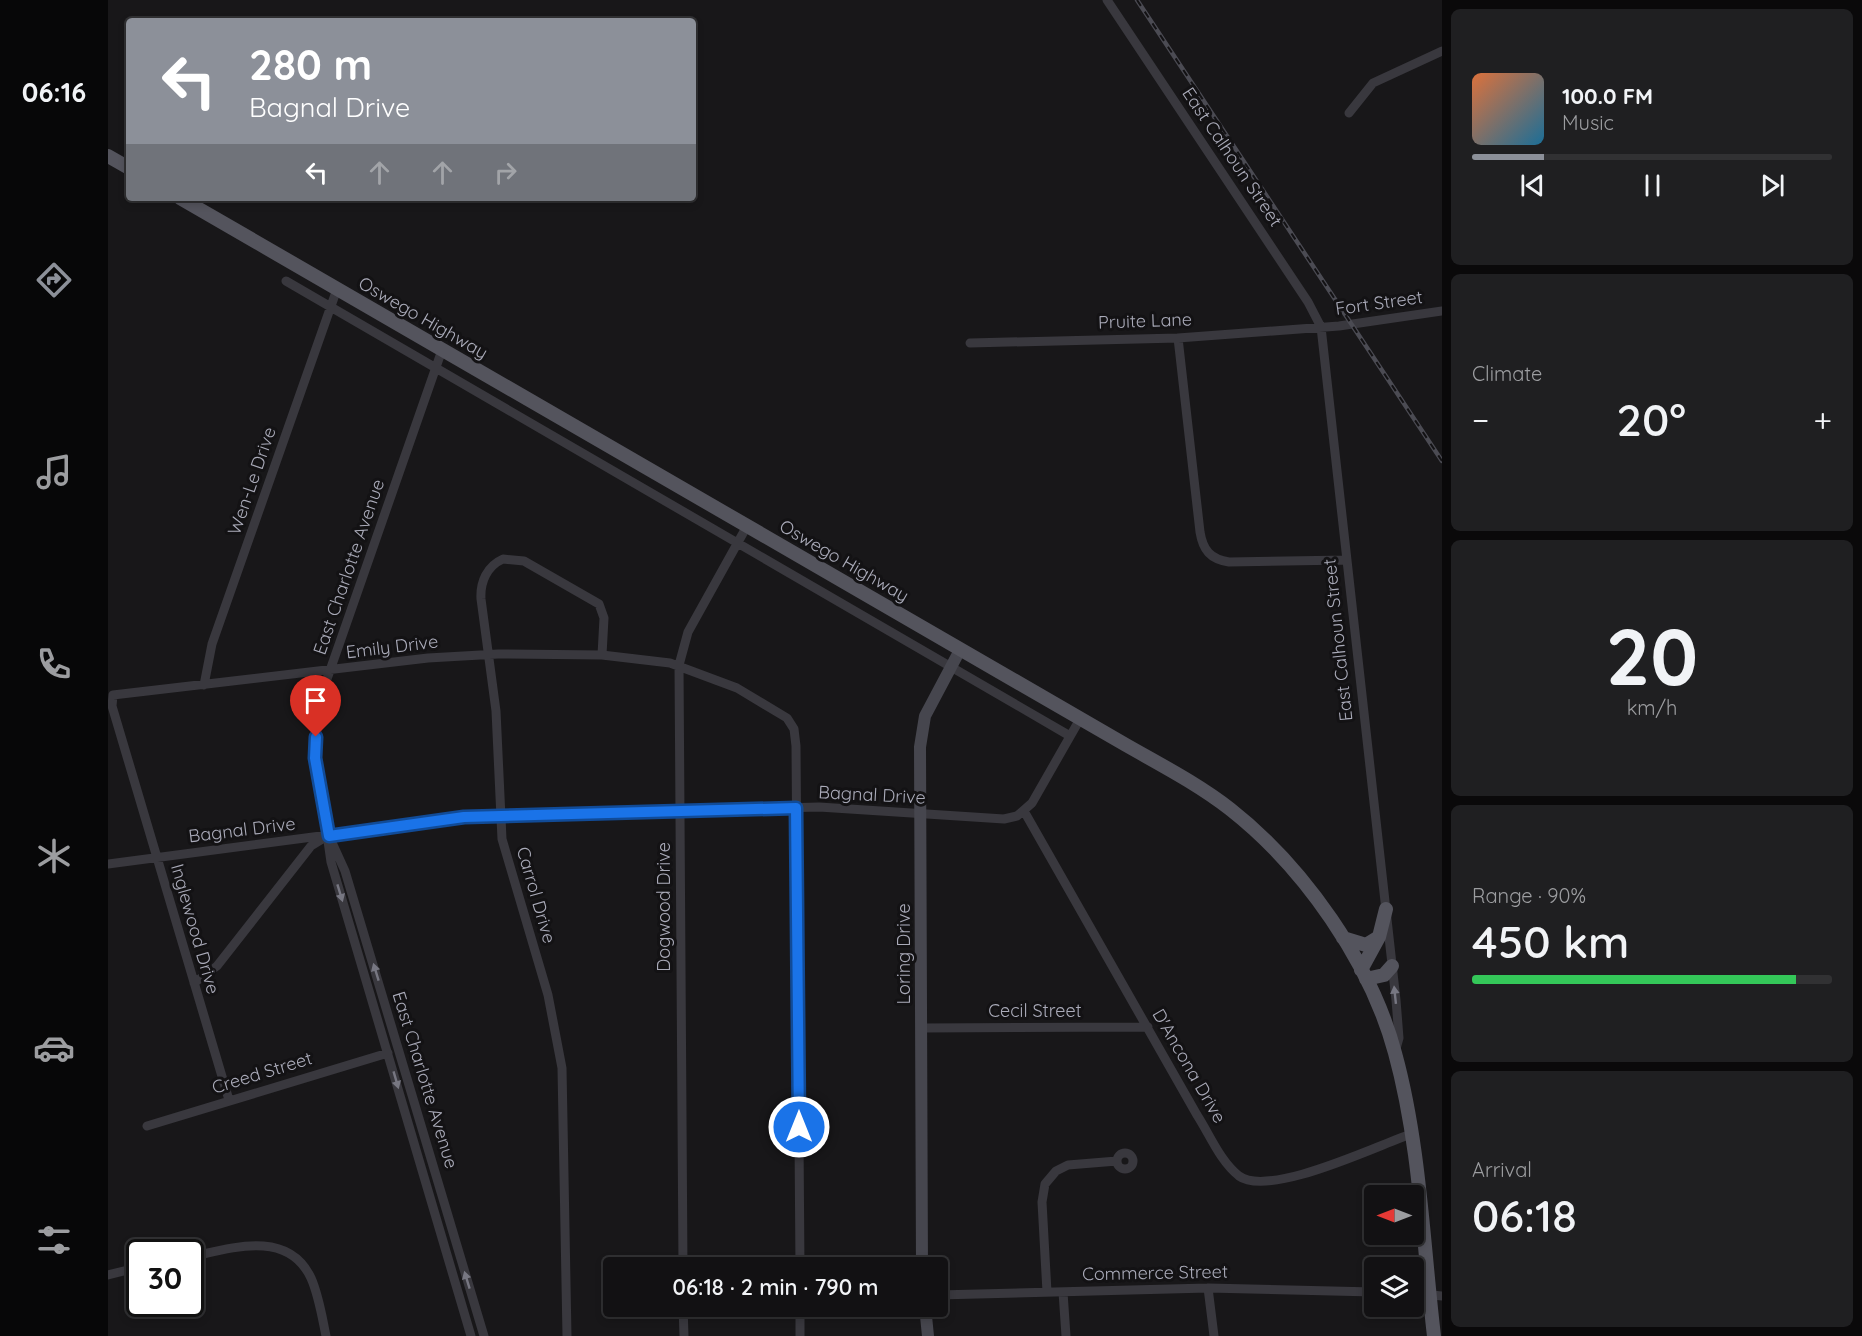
<!DOCTYPE html>
<html lang="en">
<head>
<meta charset="utf-8">
<style>
  :root { --surface:#121113; --page:#1f1f21; --text:#f1f3f6; --muted:#9c9da0; --line:#313133; --accent:#8c9099 }
  body { margin:0; font-family:Quicksand,sans-serif; background:var(--page); color:var(--text); height:100vh; display:flex; flex-direction:column; font-size:22px; white-space:nowrap }
  * { box-sizing:border-box; margin:0 }
  p { font-size:20px; color:var(--muted) }
  .icon { flex:none; width:33px; height:33px; fill:none; stroke:currentColor; stroke-width:2; stroke-linecap:round; stroke-linejoin:round }
  .map { position:relative; flex:1; overflow:hidden }
  .drawer { display:flex; flex-direction:column; gap:9px; padding:9px; background:#0a090a; width:420px }
  .drawer>* { flex:none }
  .hud { position:absolute; left:18px; top:18px; width:570px; height:183px; border-radius:6px; box-shadow:0 3px 9px #0003,0 0 0 2px var(--line); background:#8c9099; color:#fff; overflow:hidden }
  .needle { width:39px; rotate:270deg }
  .fabs { position:absolute; left:1256px; top:1185px; display:grid; gap:12px }
  .fabs a { display:grid; place-items:center; width:60px; height:60px; border-radius:6px; background:var(--surface); box-shadow:0 3px 9px #0003,0 0 0 2px var(--line); font-size:30px }
  .speed { position:absolute; left:18px; top:1239px; display:flex; gap:12px; font-size:30px; font-weight:700; text-align:center }
  .speed>* { display:grid; place-content:center; width:78px; height:78px; border-radius:50%; background:var(--surface); box-shadow:0 3px 9px #0003,0 0 0 2px var(--line); line-height:1 }
  .speed .limit { border:3px solid #111; border-radius:9px; background:#fff; color:#111 }
  .pin { position:absolute; display:grid; place-items:center; width:51px; height:51px; color:#fff; margin:-62px -26px; border-radius:50% 50% 50% 0; rotate:-45deg; box-shadow:0 0 6px #0007 }
  .pin .icon { rotate:45deg }
  .me { position:absolute; width:66px; margin:-33px; rotate:0deg; stroke-linejoin:round; filter:drop-shadow(0 0 4px #0008) }
  .turn { display:flex; align-items:center; gap:21px; height:126px; padding:0 24px; font-size:27px }
  .turn .icon { width:78px; height:78px; stroke-width:2.5 }
  .turn b { display:block; font-size:42px; line-height:51px }
  .lanes { display:flex; align-items:center; height:57px; padding:0 24px; background:#0003; justify-content:center; gap:30px; direction:ltr }
  .lanes .off { opacity:.35 }
  .big { font-size:45px; font-weight:600; line-height:1.1 }
  .drawer .widget { flex:1; display:flex; flex-direction:column; justify-content:center; gap:9px; min-width:0; padding:0 21px; border-radius:9px; background:var(--page) }
  .drawer .dial { align-items:center; gap:0 }
  .dial b { font-size:78px; line-height:1 }
  .song { display:flex; align-items:center; gap:18px }
  .cover { width:72px; height:72px; border-radius:9px; background:linear-gradient(135deg,hsl(20 70% 55%),hsl(200 70% 35%)) }
  .played { height:6px; border-radius:3px; background:linear-gradient(90deg,var(--accent) 20%,var(--line) 20%) }
  .keys { display:flex; justify-content:space-around; direction:ltr }
  .heat { display:flex; justify-content:space-between; align-items:center; font-size:33px; direction:ltr }
  .charge { height:9px; border-radius:4px; background:linear-gradient(90deg,#34c759 90%,var(--line) 0) }
  .trip { position:absolute; left:495px; top:1257px; width:345px; height:60px; border-radius:6px; background:var(--surface); box-shadow:0 3px 9px #0003,0 0 0 2px var(--line); font-weight:600; line-height:60px; text-align:center }
  main { display:flex; flex:1; min-height:0 }
  .tab-bar { display:flex; flex-direction:column; width:108px; justify-content:space-around; align-items:center; background:#070708; color:var(--muted) }
  .tab-bar .icon { width:42px; height:42px }
  .tab-bar .active { color:var(--accent) }
  .tab-bar b { font-size:27px; color:var(--text) }
  .map>svg:first-child { display:block }
</style>
</head>
<body>
<main>
<nav class="tab-bar">
<b>06:16</b>
<svg class="icon active" aria-label="directions" viewBox="0 0 24 24"><path d="M12 3l9 9-9 9-9-9zM9 14v-3h6M13 9l2 2-2 2"/></svg>
<svg class="icon" aria-label="music" viewBox="0 0 24 24"><path d="M9 18V5l10-2v13"/><circle cx="6" cy="18" r="3"/><circle cx="16" cy="16" r="3"/></svg>
<svg class="icon" aria-label="phone" viewBox="0 0 24 24"><path d="M5 4h4l2 5-3 2q2 4 5 5l2-3 5 2v4C11 20 4 13 5 4z"/></svg>
<svg class="icon" aria-label="climate" viewBox="0 0 24 24"><path d="M12 3v18M4 7l16 10M4 17L20 7"/></svg>
<svg class="icon" aria-label="car" viewBox="0 0 24 24"><path d="M5 17H2v-5l4-1 3-4h7l3 4 3 1v5h-3M9 17h6M6 11h13"/><circle cx="7" cy="17" r="2"/><circle cx="17" cy="17" r="2"/></svg>
<svg class="icon" aria-label="filters" viewBox="0 0 24 24"><path d="M4 7h16M4 17h16"/><circle cx="9" cy="7" r="2"/><circle cx="15" cy="17" r="2"/></svg>
</nav>
<div class="map">
<svg width="1334" height="1336" viewBox="0 0 1334 1336">
  <rect width="100%" height="100%" fill="#181719"/>
  <g fill="none" stroke-linecap="round" stroke-linejoin="round">
    <path stroke="#39383e" stroke-width="9" d="M999 0 1200 302 1213 327 1288 1000 1291 1038 1287 1052
      M1241 113 1265 83 1334 51
      M178 281 962 736
      M1070 338 1092 532C1095 550 1102 559 1121 562L1239 560
      M862 343 1070 338 1231 326 1334 311
      M334 350 219 679 211 711 207 750 223 862 363 1336
      M96 685 104 644 229 289
      M916 811 1089 1115C1102 1135 1112 1161 1131 1176 1161 1198 1268 1146 1303 1134
      M222 838 237 871 376 1336
      M0 864 356 817 393 815 711 807 896 819 909 816 924 803 972 719
      M86 983 109 966 203 846 216 838
      M814 1028 1040 1027
      M121 1100 4 706 5 695 320 658 390 654 494 655 562 663 629 688 679 718 686 729 688 746 692 1268
      M39 1126 280 1053
      M1009 1161a8 8 0 1 1 16 0a8 8 0 1 1-16 0Z
      M82 1257C123 1248 180 1229 203 1278 211 1296 214 1317 218 1336
      M575 1268 571 665 580 632 639 526
      M0 1275 32 1267
      M1100 1288 1106 1336
      M939 1292 934 1202 937 1184 948 1171 960 1165 1009 1161
      M955 1292 958 1336
      M1305 1293 1334 1296
      M830 1295 1100 1288 1266 1292
      M575 1306 576 1336
      M692 1306V1336
      M459 1336 454 1068 440 995 394 839 388 711 373 599C372 582 379 566 395 559L416 561 491 604 496 618 494 655"/>
    <path stroke="#46464e" stroke-width="12" d="M814 1268 812 747 817 716 852 650
      M817 1306 820 1336"/>
    <path stroke="#54545d" stroke-width="14" d="M0 156 21 168
      M72 198 1018 745C1053 765 1090 784 1122 809 1196 867 1263 963 1287 1053 1312 1144 1315 1243 1326 1336
      M1235 938 1258 945 1271 937
      M1253 970 1271 937 1278 909
      M1258 979 1276 975 1284 966"/>
    <defs>
      <path id="rail" d="M1029 0 1334 461"/>
    </defs>
    <use href="#rail" stroke="#4b4b53" stroke-width="4.5"/>
    <use href="#rail" stroke="#131214" stroke-width="2" stroke-dasharray="7" stroke-linecap="butt"/>
  </g>
  <defs><path id="oneway-solid" d="M-6-.8H1V-3.2L6.5 0L1 3.2V.8H-6Z" transform="scale(1.5)"/></defs>
  <g fill="#777782">
    <use href="#oneway-solid" transform="translate(232 893) rotate(73)"/>
    <use href="#oneway-solid" transform="translate(268 972) rotate(-107)"/>
    <use href="#oneway-solid" transform="translate(1287 995) rotate(-96)"/>
    <use href="#oneway-solid" transform="translate(288 1080) rotate(74)"/>
    <use href="#oneway-solid" transform="translate(359 1280) rotate(-107)"/>
  </g>
  <g fill="none" stroke-linecap="round" stroke-linejoin="round">
    <defs>
      <path id="route" d="M208 737 207 758 221 836 356 817 688 808 691 1127"/>
    </defs>
    <use href="#route" stroke="#114b97" stroke-width="15"/>
    <use href="#route" stroke="#1a73e8" stroke-width="10"/>
  </g>
  <g text-anchor="middle" stroke-width="6" stroke-linejoin="round" paint-order="stroke">
    <g font-size="18" fill="#aaabb9" stroke="#131214">
      <text transform="translate(1124 157) rotate(56)" y="6">East Calhoun Street</text>
      <text transform="translate(1271 303) rotate(-8)" y="6">Fort Street</text>
      <text transform="translate(315 318) rotate(30)" y="6">Oswego Highway</text>
      <text transform="translate(1037 321) rotate(-2)" y="6">Pruite Lane</text>
      <text transform="translate(144 481) rotate(-71)" y="6">Wen-Le Drive</text>
      <text transform="translate(736 561) rotate(30)" y="6">Oswego Highway</text>
      <text transform="translate(241 567) rotate(-71)" y="6">East Charlotte Avenue</text>
      <text transform="translate(1230 640) rotate(-96)" y="6">East Calhoun Street</text>
      <text transform="translate(284 647) rotate(-7)" y="6">Emily Drive</text>
      <text transform="translate(764 795) rotate(3)" y="6">Bagnal Drive</text>
      <text transform="translate(134 830) rotate(-7)" y="6">Bagnal Drive</text>
      <text transform="translate(428 895) rotate(74)" y="6">Carrol Drive</text>
      <text transform="translate(556 907) rotate(-90)" y="6">Dogwood Drive</text>
      <text transform="translate(87 929) rotate(74)" y="6">Inglewood Drive</text>
      <text transform="translate(796 954) rotate(-90)" y="6">Loring Drive</text>
      <text x="927" y="1017">Cecil Street</text>
      <text transform="translate(1081 1066) rotate(60)" y="6">D'Ancona Drive</text>
      <text transform="translate(154 1073) rotate(-17)" y="6">Creed Street</text>
      <text transform="translate(317 1080) rotate(73)" y="6">East Charlotte Avenue</text>
      <text transform="translate(1047 1273) rotate(-1)" y="6">Commerce Street</text>
    </g>
  </g>
</svg>
<div class="fabs">
<a><svg class="needle" viewBox="-14 -14 28 28"><path d="M0-13l5 13h-10z" fill="#e53935"/><path d="M0 13l5-13h-10z" fill="#9c9da0"/></svg></a>
<a><svg class="icon" aria-label="layers" viewBox="0 0 24 24"><path d="M12 4l9 5-9 5-9-5zM3 14l9 5 9-5"/></svg></a>
</div>
<div class="speed"><div class="limit">30</div></div>
<div class="pin" style="left:208px;top:737px;background:#d93025"><svg class="icon" aria-label="arrive" viewBox="0 0 24 24"><path d="M6 21V4h12l-3 4 3 4H6"/></svg></div>
<svg class="me" style="left:691px;top:1127px" viewBox="-20 -20 40 40"><circle r="17" fill="#1a73e8" stroke="#fff" stroke-width="3"/><path d="M0-11L8 9 0 5-8 9z" fill="#fff"/></svg>
<div class="trip">06:18 · 2 min · 790 m</div>
<div class="hud">
<div class="turn"><svg class="icon" aria-label="left" viewBox="0 0 24 24"><path d="M17 20v-9H6M10 6l-5 5 5 5"/></svg><div><b>280 m</b>Bagnal Drive</div></div>
<div class="lanes"><svg class="icon" aria-label="left" viewBox="0 0 24 24"><path d="M17 20v-9H6M10 6l-5 5 5 5"/></svg><svg class="icon off" aria-label="ahead" viewBox="0 0 24 24"><path d="M12 20V5M6 11l6-6 6 6"/></svg><svg class="icon off" aria-label="ahead" viewBox="0 0 24 24"><path d="M12 20V5M6 11l6-6 6 6"/></svg><svg class="icon off" aria-label="right" viewBox="0 0 24 24"><path d="M7 20v-9h11M14 6l5 5-5 5"/></svg></div>
</div>
</div>
<section class="drawer">
<div class="widget">
<div class="song"><i class="cover"></i><div><b>100.0 FM</b><p>Music</p></div></div>
<div class="played"></div>
<div class="keys"><svg class="icon" aria-label="previous" viewBox="0 0 24 24"><path d="M18 5L8 12l10 7zM5 5v14"/></svg><svg class="icon" aria-label="pause" viewBox="0 0 24 24"><path d="M8 5v14M16 5v14"/></svg><svg class="icon" aria-label="next" viewBox="0 0 24 24"><path d="M6 5l10 7-10 7zM19 5v14"/></svg></div>
</div>
<div class="widget"><p>Climate</p>
<div class="heat"><a>−</a><b class="big">20°</b><a>+</a></div>
</div>
<div class="widget dial"><b>20</b><p>km/h</p></div>
<div class="widget"><p>Range · 90%</p><b class="big">450 km</b><div class="charge"></div></div>
<div class="widget"><p>Arrival</p><b class="big">06:18</b></div>
</section>
</main>
</body>
</html>
